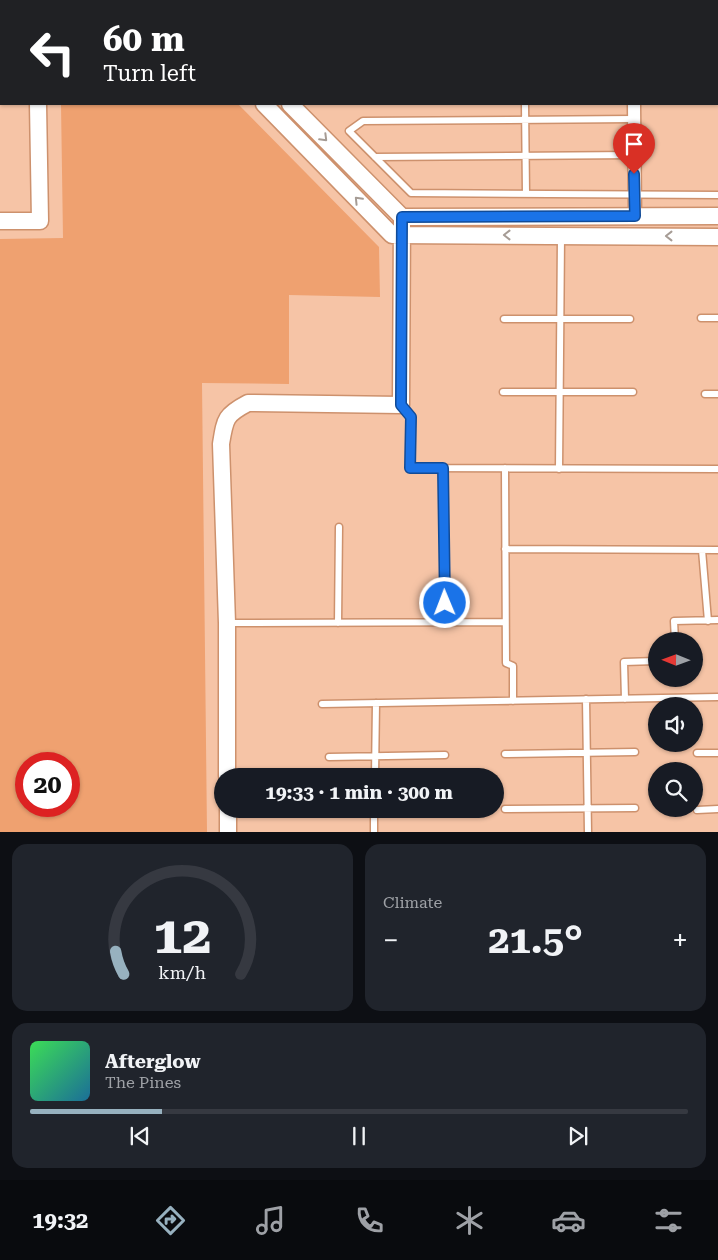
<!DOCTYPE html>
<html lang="en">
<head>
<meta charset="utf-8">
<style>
  :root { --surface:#171b24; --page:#20242c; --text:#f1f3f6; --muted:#9ea1a6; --line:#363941; --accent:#97b1bf }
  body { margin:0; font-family:"Roboto Serif",serif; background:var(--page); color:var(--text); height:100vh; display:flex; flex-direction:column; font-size:19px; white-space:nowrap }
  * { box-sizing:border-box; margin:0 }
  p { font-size:16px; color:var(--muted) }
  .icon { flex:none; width:28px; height:28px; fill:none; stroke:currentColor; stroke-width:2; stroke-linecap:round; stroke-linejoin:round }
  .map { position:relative; height:832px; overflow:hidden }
  .side { display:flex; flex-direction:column; gap:12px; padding:12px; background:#0d0f14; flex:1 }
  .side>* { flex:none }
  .guide { position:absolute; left:0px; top:0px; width:719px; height:105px; box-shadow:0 1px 4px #0004; background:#202124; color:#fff; overflow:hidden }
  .needle { width:32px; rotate:271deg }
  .buttons { position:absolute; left:648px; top:632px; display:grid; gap:10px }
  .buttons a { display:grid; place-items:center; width:55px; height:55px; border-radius:50%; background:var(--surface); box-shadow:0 1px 4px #0004; font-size:25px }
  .speed { position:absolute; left:15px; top:752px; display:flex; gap:10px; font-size:25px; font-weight:700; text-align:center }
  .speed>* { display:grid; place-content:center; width:65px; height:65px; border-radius:50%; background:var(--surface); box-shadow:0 1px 4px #0004; line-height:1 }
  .speed .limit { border:8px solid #d22; background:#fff; color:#111 }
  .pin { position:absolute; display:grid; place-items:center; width:42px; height:42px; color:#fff; margin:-51px -21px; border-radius:50% 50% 50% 0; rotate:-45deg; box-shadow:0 0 5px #0007 }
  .pin .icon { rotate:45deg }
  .me { position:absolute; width:55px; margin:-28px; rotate:359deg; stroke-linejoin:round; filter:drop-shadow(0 0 4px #0008) }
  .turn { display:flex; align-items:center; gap:18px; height:105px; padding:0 20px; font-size:22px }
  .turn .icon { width:65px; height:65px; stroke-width:2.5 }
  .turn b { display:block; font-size:35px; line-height:42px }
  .big { font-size:38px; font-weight:700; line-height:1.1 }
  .side .tile { flex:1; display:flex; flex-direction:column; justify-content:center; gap:8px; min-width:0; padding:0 18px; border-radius:15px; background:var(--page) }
  .side .dial { align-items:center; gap:0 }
  .dial svg { height:130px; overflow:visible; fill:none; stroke:var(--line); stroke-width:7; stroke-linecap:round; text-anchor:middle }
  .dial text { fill:var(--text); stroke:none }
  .song { display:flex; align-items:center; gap:15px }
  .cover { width:60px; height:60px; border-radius:8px; background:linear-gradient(135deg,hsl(130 70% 55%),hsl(200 70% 35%)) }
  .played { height:5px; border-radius:2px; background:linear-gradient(90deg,var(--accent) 20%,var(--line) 20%) }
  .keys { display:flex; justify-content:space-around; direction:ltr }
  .heat { display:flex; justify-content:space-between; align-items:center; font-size:28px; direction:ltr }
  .side .tiles { flex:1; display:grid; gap:12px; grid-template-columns:1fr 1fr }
  .tile:last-child { grid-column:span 2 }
  .trip { position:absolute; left:214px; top:768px; width:290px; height:50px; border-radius:25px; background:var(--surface); box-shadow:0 1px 4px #0004; font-weight:700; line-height:50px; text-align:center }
  .dock { display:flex; height:80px; justify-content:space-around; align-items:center; background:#090b0e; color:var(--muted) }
  .dock .icon { width:35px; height:35px }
  .dock .current { color:var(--accent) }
  .dock b { font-size:22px; color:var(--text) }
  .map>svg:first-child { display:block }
</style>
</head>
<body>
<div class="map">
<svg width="718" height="833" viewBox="0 0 718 833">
  <rect width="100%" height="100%" fill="#f6c4a6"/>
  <path fill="#efa170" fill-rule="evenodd" d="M61 104H238L379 247 380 297 289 295V384L202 383 207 832H0V239L63 238ZM26 764H69V806H26Z"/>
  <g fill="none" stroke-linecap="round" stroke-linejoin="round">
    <defs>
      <path id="service" d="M482 0V1
        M249 1V0
        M287 1V0
        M322 1V0
        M682 1V0
        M525 104 526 194
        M634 119 363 121 349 131 411 193 718 195
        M375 157 634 155
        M701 318H718
        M504 319H630
        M503 392H633
        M705 394H718
        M402 405 411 417 410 468 718 469
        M443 468 445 622
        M505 468 506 663 513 666V701
        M559 469 561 237
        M505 549 718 550
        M702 550 708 621
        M228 623 505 622
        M338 623 339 527
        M675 641 674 621 718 620
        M586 699 588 833
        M625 699 624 662 656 661
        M322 704 718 697
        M697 753H718
        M505 754 635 752
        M329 757 445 755
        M375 776 376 703
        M505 809 635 808
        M323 810 356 809
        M697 810 718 809
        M374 833V809"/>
      <path id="minor" d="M633 0V1
        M634 104 635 216"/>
      <path id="tertiary" d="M206 1V0
        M224 1V0
        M264 104 392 235 718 237
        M402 217 718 216
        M0 221H40L38 104
        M227 776V623L221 444C225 419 225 415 248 403L401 405 402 217 290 104
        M228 809V833"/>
    </defs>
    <use href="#service" stroke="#cd916d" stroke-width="9"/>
    <use href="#minor" stroke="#cd916d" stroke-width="15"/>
    <use href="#tertiary" stroke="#cd916d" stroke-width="19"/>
    <use href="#service" stroke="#fff" stroke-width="6"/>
    <use href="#minor" stroke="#fff" stroke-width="12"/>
    <use href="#tertiary" stroke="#fff" stroke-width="16"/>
  </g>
  <defs><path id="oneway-chevron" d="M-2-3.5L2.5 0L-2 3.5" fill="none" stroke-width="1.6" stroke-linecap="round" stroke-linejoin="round" transform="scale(1.25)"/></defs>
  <g stroke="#a69c95">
    <use href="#oneway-chevron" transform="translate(324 138) rotate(45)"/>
    <use href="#oneway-chevron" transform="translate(358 200) rotate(-134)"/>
    <use href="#oneway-chevron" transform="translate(507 235) rotate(-180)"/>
    <use href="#oneway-chevron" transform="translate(669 236) rotate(-180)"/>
  </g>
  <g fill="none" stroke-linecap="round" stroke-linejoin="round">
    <defs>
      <path id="route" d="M445 603 443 468H410L411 417 401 405 402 217 635 216 634 174"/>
    </defs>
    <use href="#route" stroke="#114b97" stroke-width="12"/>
    <use href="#route" stroke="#1a73e8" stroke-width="9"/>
  </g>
</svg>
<div class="buttons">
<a><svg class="needle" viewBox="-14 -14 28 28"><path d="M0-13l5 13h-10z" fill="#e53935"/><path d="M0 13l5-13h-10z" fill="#9ea1a6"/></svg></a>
<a><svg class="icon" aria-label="sound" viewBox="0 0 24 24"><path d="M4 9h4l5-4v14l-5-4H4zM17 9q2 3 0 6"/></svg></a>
<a><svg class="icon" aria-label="search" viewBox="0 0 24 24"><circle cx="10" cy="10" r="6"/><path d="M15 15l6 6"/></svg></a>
</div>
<div class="speed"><div class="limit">20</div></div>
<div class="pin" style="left:634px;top:174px;background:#d93025"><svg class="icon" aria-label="arrive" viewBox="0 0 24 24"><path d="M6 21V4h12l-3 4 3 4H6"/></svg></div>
<svg class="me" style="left:445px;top:603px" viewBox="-20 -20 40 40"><circle r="17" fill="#1a73e8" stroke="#fff" stroke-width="3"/><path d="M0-11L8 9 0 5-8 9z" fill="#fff"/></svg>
<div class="trip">19:33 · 1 min · 300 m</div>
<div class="guide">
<div class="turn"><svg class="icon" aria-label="left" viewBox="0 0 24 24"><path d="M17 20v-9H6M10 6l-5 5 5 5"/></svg><div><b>60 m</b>Turn left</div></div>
</div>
</div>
<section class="side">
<div class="tiles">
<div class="tile dial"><svg viewBox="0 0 100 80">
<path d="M14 69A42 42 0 1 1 86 69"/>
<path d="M14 69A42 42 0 0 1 9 55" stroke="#97b1bf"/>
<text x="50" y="56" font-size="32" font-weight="700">12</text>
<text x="50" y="72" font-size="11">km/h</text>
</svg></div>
<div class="tile"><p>Climate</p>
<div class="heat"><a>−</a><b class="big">21.5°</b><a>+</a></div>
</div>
<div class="tile">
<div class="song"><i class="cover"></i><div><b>Afterglow</b><p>The Pines</p></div></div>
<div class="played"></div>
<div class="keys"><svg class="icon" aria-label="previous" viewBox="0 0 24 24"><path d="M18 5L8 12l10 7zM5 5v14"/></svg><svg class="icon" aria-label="pause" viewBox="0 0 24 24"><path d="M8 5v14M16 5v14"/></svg><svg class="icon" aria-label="next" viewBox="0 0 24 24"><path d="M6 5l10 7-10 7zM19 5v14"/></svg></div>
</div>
</div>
</section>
<nav class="dock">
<b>19:32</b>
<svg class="icon current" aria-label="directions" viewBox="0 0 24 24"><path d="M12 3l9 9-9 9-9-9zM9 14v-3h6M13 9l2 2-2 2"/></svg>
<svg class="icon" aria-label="music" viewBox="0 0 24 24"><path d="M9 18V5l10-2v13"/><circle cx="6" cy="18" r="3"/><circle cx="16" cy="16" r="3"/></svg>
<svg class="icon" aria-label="phone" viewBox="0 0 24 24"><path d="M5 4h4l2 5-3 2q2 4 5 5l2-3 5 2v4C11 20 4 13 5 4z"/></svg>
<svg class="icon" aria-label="climate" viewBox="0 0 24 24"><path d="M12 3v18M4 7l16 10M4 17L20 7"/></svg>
<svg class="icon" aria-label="car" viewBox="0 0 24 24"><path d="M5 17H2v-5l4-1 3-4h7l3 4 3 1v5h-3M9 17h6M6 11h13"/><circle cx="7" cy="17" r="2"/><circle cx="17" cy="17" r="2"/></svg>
<svg class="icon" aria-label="filters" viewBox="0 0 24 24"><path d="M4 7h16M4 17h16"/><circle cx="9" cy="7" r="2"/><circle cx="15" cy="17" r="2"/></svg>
</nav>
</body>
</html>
